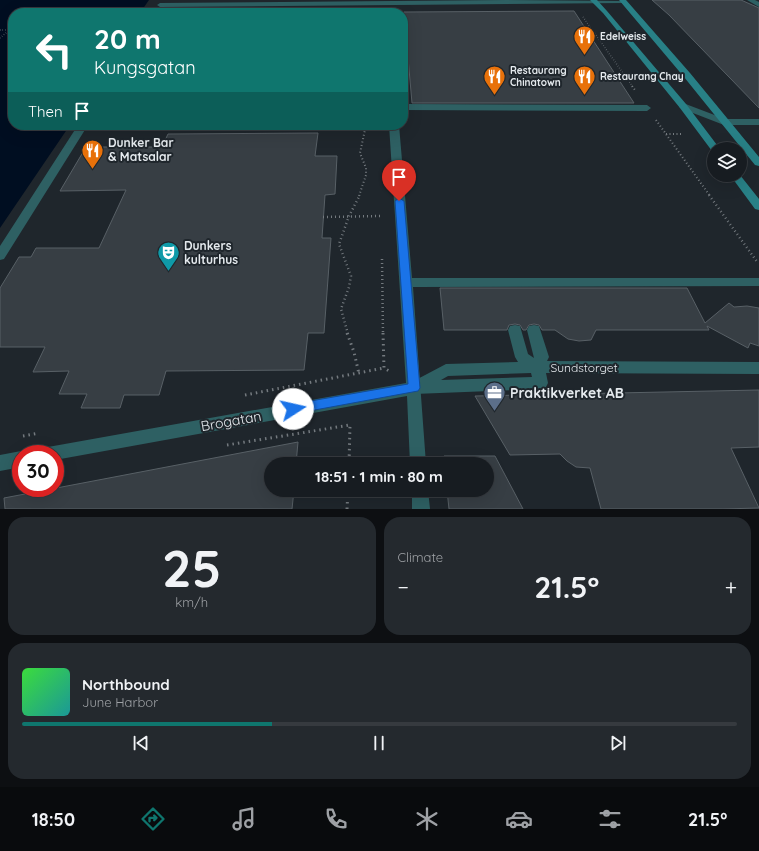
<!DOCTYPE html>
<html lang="en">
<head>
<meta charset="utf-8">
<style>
  :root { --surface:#171c21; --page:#24292e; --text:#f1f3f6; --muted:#9ea1a5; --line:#363a3f; --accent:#0f766e }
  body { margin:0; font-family:Quicksand,sans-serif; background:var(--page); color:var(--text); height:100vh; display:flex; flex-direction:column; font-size:15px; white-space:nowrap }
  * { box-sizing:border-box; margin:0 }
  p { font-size:13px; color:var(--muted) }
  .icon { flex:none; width:22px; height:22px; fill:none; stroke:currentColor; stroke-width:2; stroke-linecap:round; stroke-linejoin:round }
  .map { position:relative; height:509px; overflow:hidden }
  .details { display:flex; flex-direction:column; gap:8px; padding:8px; background:#0d0f12; flex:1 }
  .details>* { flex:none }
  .hud { position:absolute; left:8px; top:8px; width:400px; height:122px; border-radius:16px; box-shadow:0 4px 16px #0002,0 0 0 1px var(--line); background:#0f766e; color:#fff; overflow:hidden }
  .buttons { position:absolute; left:707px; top:142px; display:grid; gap:8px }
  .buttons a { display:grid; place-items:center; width:40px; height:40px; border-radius:50%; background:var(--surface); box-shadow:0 4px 16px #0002,0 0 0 1px var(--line); font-size:20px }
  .speed { position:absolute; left:12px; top:445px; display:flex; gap:8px; font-size:20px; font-weight:700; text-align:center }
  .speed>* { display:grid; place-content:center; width:52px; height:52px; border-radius:50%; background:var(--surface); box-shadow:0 4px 16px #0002,0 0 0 1px var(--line); line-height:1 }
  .speed .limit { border:6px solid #d22; background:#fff; color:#111 }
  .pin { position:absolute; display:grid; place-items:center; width:34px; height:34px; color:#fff; margin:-41px -17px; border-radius:50% 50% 50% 0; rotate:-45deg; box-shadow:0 0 4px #0007 }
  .pin .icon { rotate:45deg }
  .me { position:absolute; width:44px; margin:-22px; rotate:80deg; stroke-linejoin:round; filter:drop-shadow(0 0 3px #0008) }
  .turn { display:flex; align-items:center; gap:14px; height:84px; padding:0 20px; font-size:18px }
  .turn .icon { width:52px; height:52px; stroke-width:2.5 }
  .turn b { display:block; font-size:28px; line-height:34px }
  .then { display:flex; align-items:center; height:38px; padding:0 20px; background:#0003; gap:8px; font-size:15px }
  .big { font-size:30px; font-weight:700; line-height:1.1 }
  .details .tile { flex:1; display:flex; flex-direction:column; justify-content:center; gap:6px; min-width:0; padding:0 14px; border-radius:16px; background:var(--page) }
  .details .dial { align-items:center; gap:0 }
  .dial b { font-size:52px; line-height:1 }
  .song { display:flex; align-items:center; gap:12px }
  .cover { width:48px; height:48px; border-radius:6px; background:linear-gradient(135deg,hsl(120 70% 55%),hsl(180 70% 35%)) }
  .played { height:4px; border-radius:2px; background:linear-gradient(90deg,var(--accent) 35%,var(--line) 35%) }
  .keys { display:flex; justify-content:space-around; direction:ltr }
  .heat { display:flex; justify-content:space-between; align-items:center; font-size:22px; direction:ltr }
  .details .tiles { flex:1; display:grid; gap:8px; grid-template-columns:1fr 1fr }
  .tile:last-child { grid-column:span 2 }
  .trip { position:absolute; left:264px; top:457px; width:230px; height:40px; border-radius:20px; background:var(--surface); box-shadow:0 4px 16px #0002,0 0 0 1px var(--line); font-weight:700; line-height:40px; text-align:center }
  .menu { display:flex; height:64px; justify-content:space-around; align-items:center; background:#090b0d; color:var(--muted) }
  .menu .icon { width:28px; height:28px }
  .menu .selected { color:var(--accent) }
  .menu b { font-size:18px; color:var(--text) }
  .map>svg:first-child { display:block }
</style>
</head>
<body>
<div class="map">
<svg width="759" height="509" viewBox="0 0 759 509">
  <rect width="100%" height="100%" fill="#1f262c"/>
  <path fill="#000e21" d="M0 0H149L140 13H13V125H70L0 228Z"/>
  <path fill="#373e44" stroke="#586066" d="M652 0H741L759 8V108L669 15Z
    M574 11 634 103H412L404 12Z
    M318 133 315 156H337L335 194 325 195 322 238H331L324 333H308L304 370 166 371 159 395H124L120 408H81L87 394H59L69 371 33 372 45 347H0V288L19 257H31L36 248H99L126 190 60 191 86 147H162L168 134Z
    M440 288H687L705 323 729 303 734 307 747 306 759 308V346L750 343 748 348 707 326 709 330H596L591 340 579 341 568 339 555 330H542L539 325 534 324 529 325 526 330H523L520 325 515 324 509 325 507 330H444Z
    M759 390V447L731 448 759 508 722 509H601L590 468 576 467 567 461 560 454 510 455 475 396Z
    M298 442 296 464H271V490H294L292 509H5L4 498Z
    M444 456H495L523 509H449L447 490H487V464H445Z"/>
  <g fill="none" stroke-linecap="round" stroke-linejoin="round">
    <path stroke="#747a7f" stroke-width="1.5" stroke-dasharray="0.5 2" stroke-linecap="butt" d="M583 17 633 87
      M0 30H9
      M0 38 13 27"/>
    <path stroke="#747a7f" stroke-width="2" stroke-dasharray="1 2.5" stroke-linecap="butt" d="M632 86 635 90
      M656 120 710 196
      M666 134H681
      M359 196 366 175V168L360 153 366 125"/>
    <path stroke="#747a7f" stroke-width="2.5" stroke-dasharray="1 3" stroke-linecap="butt" d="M709 195 758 263
      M323 217 382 216
      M382 259 383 334
      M348 334 341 309 349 287 351 276 339 244 349 216 360 195"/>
    <path stroke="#747a7f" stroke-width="3" stroke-dasharray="1.5 4" stroke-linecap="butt" d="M347 333 354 352 359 374
      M383 333 384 368 389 371
      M245 395 384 368
      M23 436 39 433
      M227 445 350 425 349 464
      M347 509 348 490"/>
    <path fill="#2e6063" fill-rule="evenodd" d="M515 325 520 326 528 354 534 358 527 330 529 326 534 325 539 326 549 357 547 361 759 362V374L546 373 548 383 546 387 541 389 414 394 409 392 407 388 410 383 446 364 518 362 515 357 508 330 510 326ZM531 373 532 377 441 380 448 376Z"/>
    <path fill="#2e6063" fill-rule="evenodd" d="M505 0 626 1 623 3 160 7 157 5 160 3Z
      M747 0H755L759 2V7Z
      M683 103 725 119H759V125H724L680 108 679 106Z
      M403 104 647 105 651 108 647 111 403 110Z
      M78 125H88L4 259 0 260V246Z
      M389 125H399L412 278H759V286L413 287 426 464H410L407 396 55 460V454H40L42 449 48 447 406 383Z
      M21 451 27 454H21V467L0 471V455Z
      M412 490H428L430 509H412Z"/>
    <path fill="#288086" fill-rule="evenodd" d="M590 0H597L607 11 686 104 720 149H714V152L712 151 680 108 603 13Z
      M619 0H626L690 73 759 157V166L755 165 684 77Z
      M730 175H740L759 199V210L755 209Z"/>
  </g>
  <path fill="#1a73e8" stroke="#114b97" d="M399 198 404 201 420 388 418 391 293 414 289 413 288 409 289 406 293 404 408 384 395 201Z"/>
  <defs>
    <symbol id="restaurant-pin" viewBox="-11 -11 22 30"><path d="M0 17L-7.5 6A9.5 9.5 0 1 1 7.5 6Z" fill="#e8710a" stroke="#1f262c"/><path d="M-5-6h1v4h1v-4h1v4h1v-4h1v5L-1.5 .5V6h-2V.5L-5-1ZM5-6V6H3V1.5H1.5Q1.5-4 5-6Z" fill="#fff"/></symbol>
    <symbol id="theatre-pin" viewBox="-11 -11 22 30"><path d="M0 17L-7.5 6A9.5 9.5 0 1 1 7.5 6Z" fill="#0f9aa8" stroke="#1f262c"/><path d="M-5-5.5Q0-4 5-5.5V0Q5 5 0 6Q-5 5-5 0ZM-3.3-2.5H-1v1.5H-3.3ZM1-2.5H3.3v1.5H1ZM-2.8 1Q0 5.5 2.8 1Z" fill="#fff"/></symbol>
    <symbol id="office-pin" viewBox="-11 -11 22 30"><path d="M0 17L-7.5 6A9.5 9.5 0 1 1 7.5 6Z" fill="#5c6f8a" stroke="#1f262c"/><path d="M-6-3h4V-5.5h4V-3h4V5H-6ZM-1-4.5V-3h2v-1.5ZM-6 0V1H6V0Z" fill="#fff"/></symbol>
  </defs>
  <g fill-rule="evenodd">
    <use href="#restaurant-pin" x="572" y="24" width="25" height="34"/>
    <use href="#restaurant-pin" x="482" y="64" width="25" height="34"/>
    <use href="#restaurant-pin" x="572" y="64" width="25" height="34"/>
    <use href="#restaurant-pin" x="80" y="138" width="25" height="34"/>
    <use href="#theatre-pin" x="156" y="240" width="25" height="34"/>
    <use href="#office-pin" x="482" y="380" width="25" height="34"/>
  </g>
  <g text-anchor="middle" stroke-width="4" stroke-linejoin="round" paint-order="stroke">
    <g font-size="10" font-weight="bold" fill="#e5eaee" stroke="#1f262c" text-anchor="start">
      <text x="600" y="40">Edelweiss</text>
      <text x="510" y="74">Restaurang<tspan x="510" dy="12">Chinatown</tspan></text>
      <text x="600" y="80">Restaurang Chay</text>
    </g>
    <g font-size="12" font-weight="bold" fill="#e5eaee" stroke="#1f262c" text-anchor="start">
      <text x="108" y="147">Dunker Bar<tspan x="108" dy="14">&amp; Matsalar</tspan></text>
      <text x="184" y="250">Dunkers<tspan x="184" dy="14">kulturhus</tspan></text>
    </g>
    <g font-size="12" fill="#e5eaee" stroke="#1f262c">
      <text x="584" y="372">Sundstorget</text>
    </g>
    <g font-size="14" font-weight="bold" fill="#e5eaee" stroke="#1f262c" text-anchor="start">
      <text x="510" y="398">Praktikverket AB</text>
    </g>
    <g font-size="14" fill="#e5eaee" stroke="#1f262c">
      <text transform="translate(231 421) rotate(-10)" y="5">Brogatan</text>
    </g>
  </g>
</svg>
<div class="buttons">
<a><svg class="icon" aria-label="layers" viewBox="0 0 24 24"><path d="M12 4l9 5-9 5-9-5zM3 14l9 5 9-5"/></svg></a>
</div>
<div class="speed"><div class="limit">30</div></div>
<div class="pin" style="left:399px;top:201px;background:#d93025"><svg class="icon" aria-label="arrive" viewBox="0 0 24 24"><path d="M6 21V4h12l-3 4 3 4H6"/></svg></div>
<svg class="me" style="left:293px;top:409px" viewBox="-20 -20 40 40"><circle r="19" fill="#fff"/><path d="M0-13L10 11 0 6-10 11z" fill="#1a73e8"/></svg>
<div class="trip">18:51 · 1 min · 80 m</div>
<div class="hud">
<div class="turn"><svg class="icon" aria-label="left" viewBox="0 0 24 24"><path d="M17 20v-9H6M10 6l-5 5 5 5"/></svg><div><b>20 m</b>Kungsgatan</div></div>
<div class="then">Then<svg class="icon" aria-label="arrive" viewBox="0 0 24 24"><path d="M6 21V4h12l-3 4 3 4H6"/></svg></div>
</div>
</div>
<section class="details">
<div class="tiles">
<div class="tile dial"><b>25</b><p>km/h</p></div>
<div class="tile"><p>Climate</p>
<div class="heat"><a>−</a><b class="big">21.5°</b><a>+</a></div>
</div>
<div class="tile">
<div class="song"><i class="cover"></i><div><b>Northbound</b><p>June Harbor</p></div></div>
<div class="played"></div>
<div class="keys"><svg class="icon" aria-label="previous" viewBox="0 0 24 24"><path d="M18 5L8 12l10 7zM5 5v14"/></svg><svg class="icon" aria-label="pause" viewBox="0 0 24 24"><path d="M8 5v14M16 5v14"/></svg><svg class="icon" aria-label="next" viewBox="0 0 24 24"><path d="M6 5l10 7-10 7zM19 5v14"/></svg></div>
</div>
</div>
</section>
<nav class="menu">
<b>18:50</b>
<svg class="icon selected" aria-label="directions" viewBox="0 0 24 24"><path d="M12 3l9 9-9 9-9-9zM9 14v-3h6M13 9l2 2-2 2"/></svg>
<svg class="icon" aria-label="music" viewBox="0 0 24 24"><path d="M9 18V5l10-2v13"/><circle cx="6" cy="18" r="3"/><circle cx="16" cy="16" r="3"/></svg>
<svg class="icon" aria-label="phone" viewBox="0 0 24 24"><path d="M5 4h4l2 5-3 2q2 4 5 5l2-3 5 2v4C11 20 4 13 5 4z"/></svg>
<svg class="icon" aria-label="climate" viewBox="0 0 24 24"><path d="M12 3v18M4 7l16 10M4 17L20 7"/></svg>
<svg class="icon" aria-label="car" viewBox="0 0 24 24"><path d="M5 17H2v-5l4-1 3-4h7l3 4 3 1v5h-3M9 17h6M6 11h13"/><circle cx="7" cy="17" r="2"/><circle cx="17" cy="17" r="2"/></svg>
<svg class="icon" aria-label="filters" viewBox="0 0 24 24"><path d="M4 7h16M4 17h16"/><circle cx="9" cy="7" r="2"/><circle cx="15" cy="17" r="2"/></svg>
<b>21.5°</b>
</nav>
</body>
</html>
